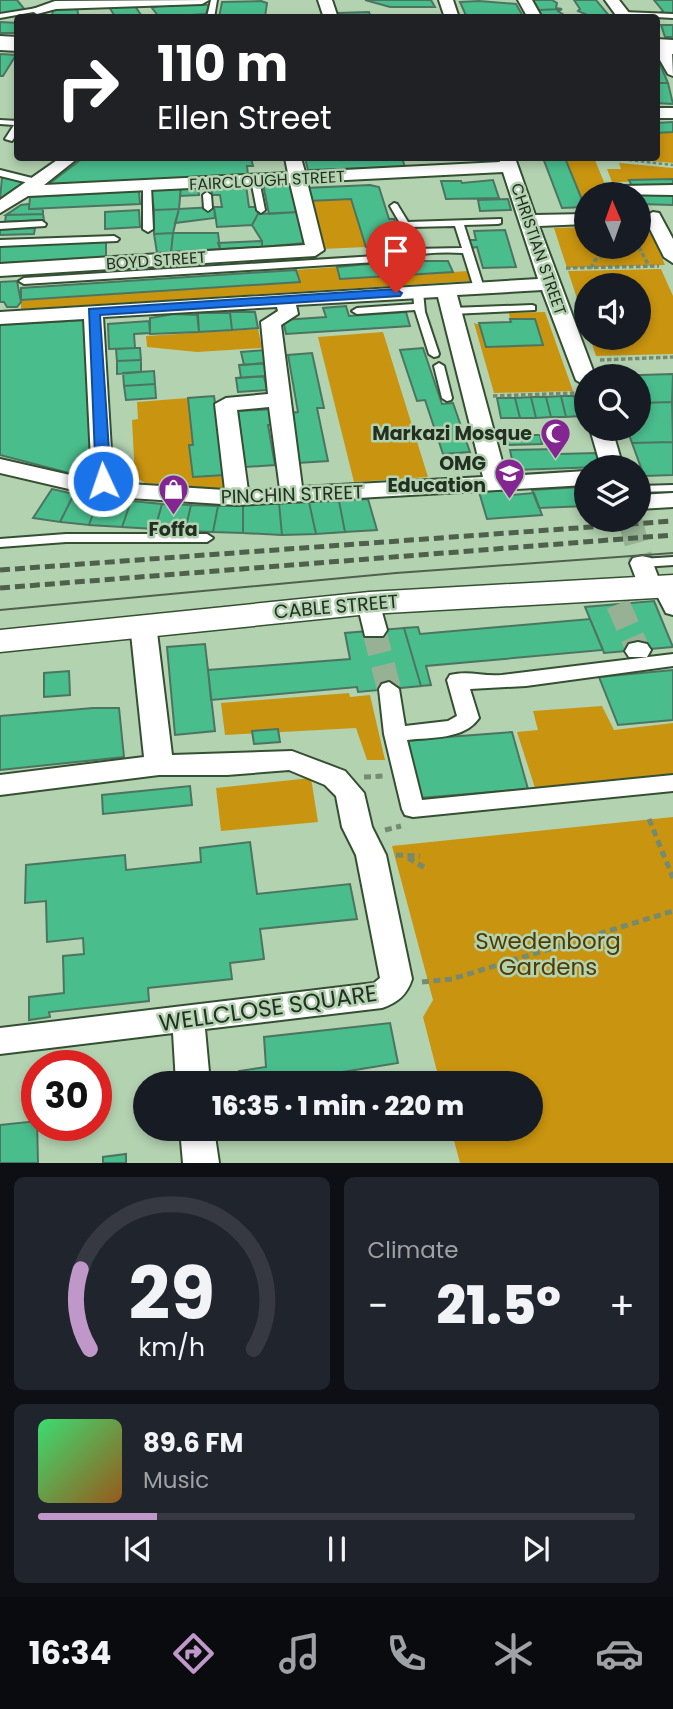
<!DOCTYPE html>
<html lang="en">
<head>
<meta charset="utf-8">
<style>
  :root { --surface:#171b24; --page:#20242c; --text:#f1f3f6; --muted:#9ea1a6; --line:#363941; --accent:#c097c9 }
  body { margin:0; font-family:Poppins,sans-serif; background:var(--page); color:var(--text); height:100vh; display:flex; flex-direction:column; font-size:26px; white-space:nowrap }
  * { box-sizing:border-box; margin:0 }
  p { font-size:23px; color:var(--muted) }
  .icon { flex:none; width:38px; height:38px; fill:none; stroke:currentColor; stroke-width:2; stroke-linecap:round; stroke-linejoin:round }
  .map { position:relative; height:1163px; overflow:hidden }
  .side { display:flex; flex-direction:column; gap:14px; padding:14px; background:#0d0f14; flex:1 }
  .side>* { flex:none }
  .top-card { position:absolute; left:14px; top:14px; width:646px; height:147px; border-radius:7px; box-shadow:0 4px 10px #0003; background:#202124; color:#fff; overflow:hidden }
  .needle { width:46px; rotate:358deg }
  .buttons { position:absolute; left:574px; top:182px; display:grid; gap:14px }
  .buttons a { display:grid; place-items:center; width:77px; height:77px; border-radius:50%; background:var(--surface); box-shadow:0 4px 10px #0003; font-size:35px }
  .speed { position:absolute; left:21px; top:1050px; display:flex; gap:14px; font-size:35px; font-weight:700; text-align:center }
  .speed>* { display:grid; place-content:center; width:91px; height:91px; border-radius:50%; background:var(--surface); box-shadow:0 4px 10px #0003; line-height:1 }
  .speed .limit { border:10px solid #d22; background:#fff; color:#111 }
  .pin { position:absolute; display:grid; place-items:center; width:60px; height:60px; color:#fff; margin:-72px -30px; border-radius:50% 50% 50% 0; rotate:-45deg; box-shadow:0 0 7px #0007 }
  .pin .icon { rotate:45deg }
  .me { position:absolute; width:77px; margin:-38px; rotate:357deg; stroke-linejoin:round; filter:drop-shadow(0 0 5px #0008) }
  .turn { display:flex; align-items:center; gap:24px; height:147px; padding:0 28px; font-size:32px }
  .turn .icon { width:91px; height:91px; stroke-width:2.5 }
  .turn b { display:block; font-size:49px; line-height:60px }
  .big { font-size:52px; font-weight:800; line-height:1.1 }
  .side .widget { flex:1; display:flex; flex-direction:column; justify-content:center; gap:10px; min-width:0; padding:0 24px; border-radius:10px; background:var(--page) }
  .side .dial { align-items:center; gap:0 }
  .dial svg { height:182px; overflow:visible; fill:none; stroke:var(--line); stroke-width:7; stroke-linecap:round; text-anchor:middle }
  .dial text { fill:var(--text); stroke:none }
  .song { display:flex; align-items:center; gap:21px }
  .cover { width:84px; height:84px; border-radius:10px; background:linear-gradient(135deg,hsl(140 70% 55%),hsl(30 70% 35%)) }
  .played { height:7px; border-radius:4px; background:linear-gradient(90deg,var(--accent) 20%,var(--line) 20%) }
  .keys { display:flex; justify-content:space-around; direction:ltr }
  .heat { display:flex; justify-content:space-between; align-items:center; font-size:38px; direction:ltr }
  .side .tiles { flex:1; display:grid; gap:14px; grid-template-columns:1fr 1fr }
  .widget:last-child { grid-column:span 2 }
  .trip { position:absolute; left:133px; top:1071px; width:410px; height:70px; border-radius:35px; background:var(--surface); box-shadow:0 4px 10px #0003; font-weight:800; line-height:70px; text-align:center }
  .tab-bar { display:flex; height:112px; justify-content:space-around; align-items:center; background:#090b0e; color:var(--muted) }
  .tab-bar .icon { width:49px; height:49px }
  .tab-bar .selected { color:var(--accent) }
  .tab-bar b { font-size:32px; color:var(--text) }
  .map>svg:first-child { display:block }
</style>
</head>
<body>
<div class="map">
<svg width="673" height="1163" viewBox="0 0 673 1163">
  <rect width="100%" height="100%" fill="#b3d2b0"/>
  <path fill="#c9940f" d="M673 132V163L623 158H656V133Z
    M565 158H594L609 194H586L585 207Z
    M619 163 673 168V181L612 182 607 169H621Z
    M351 199 366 247 322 249 308 201Z
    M648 225 665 265 567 268 554 228 586 227V247H639V226Z
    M337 267 340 279 468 271 472 281 21 309V300L299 282 296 270Z
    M661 269 673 296V354L596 356 590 338H639V285H586V326L568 271Z
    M545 312 573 391 494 393 474 323 543 345 535 319H510L509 313Z
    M258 329 262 348 197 352 147 347 146 336Z
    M383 332 428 477 354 482 318 337Z
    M188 398 193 445 189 446 193 477 225 475 227 489 145 483 135 477 132 420 138 419 137 402Z
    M349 693 350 697 370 695 385 760H367L356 728 225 735 221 703Z
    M602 706 614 730 673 723V775L535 788 517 732 538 730 533 711Z
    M311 778 318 822 221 831 216 788Z
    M673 817V1163H460L451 1129H530V1083H440L423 1017 433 1000 392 846Z"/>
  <path fill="#4abd8d" stroke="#4c7561" stroke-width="2" d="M0 0H17L26 11 0 14Z
    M365 0H431L435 7H390Z
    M533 0H552L557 3 556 8 562 9 539 10Z
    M574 0H596L611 18H584L592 17 578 11 580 9Z
    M654 0H673V13H660L663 11Z
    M261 1 267 3 265 17 219 18 222 2Z
    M479 1 516 4 524 18H467L460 2Z
    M162 5H209L206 14 159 17 152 8Z
    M135 6 143 18H116L109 7Z
    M58 8H77L79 18H53L52 10Z
    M562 9 558 11 564 15H561L568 18H543L539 10Z
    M369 12 371 18H339L338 13Z
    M0 22 18 23V33H0Z
    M661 25H673V37H665Z
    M0 54 16 55 3 76H0Z
    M656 56 659 62 668 83H656Z
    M656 83H668L673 104 656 103Z
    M673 122V132L656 133V123Z
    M83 158H113L110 160 251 158 253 166H247L248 175 55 185 50 183Z
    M305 158H402L405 167 308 170Z
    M543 158H565L585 207 562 208Z
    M2 177 25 183 0 199Z
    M673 179V185L632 186 629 180Z
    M493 180 499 198 446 199 441 181H461L462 183Z
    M289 183 297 212 269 214 263 184Z
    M211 185H246L249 207H256L258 214 252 225 217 227 214 207H222L220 195H212Z
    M370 185 379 187 389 219H394L396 225H392L398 246 366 247 351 199 308 201 305 188Z
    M181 186H198L199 195 180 196Z
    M181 186 179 209 154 210 151 188Z
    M139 191 140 204 29 209 30 197Z
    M673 193V205L639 204V194Z
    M508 199 511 210 480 211 478 200Z
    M29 204V209H43V214L6 215 21 205Z
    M214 207 215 218 175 223 179 209Z
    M179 209 173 233 154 234V210Z
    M139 210 140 227 105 229V212Z
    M297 212 305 243 262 247V241L252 225 258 214Z
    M43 214 44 220 5 222 6 215Z
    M35 228 34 234 0 235V229Z
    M505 230 516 267 483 268 477 247 471 248 469 240H476L474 231Z
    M173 233H218L220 249 171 252Z
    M173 233 171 252 157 253 154 234Z
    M106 239V258L0 263V245Z
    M262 241V247L220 249 218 243Z
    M400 261H448L453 272 340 279 337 267Z
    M296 270 300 282 21 300V288Z
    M17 281 21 302 17 307H7L4 302H0V282Z
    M346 306 349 316 406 312 410 326 286 334 283 320 326 317 323 308Z
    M230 312H255L258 328 232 330Z
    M197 313H230L232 330 199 332Z
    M174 314 198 315 199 332 150 334V318Z
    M510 319H535L543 345 486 347 479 323 511 322Z
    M85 320 92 479 0 455V325Z
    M149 321 150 333 134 334 135 348 109 349 108 324Z
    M135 348H140L141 360 117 361 116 349Z
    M423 348 442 404 453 403 470 452 443 454 425 400 417 401 400 350Z
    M265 350 267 363 244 365 241 352Z
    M312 353 324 408H317L328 461 298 463 288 413 298 412 288 355Z
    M141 360V372L117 374V361Z
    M265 363 267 376 241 378 239 365Z
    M154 371 155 384 124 386 123 373Z
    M673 374 672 402 639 403V376H608Z
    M264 376 267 390 238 392 236 378Z
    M155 384 156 398 126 400 124 386Z
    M214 396 225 475 193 477 189 445H193L188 398Z
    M561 396 566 417H551L546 397Z
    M561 396H574L580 416 566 417Z
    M531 397 536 418H520L515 398Z
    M531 397H546L551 417 536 418Z
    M497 398H515L520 418H501Z
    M672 402 673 442 632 443 627 429H639V403Z
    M275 409 278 425H268L275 465 245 467 238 411Z
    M523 432 525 439H506L505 433Z
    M524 435H540L542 444 508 445 506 439H525Z
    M673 442V475L644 476 632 443Z
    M558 449 559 454 596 453 600 467 514 470 510 450Z
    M582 487H586V506L539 508 532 490Z
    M52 489 74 494 60 522 33 518Z
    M511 490 512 495 534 493 542 515 487 519 479 492Z
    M74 494 99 498 89 525 60 522Z
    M99 498 131 501 122 527 89 525Z
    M368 499 377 530 345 532 339 501Z
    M131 501 162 504 155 529 122 527Z
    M339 501 345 532 316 534 309 502Z
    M309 502 316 534 282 535 279 503Z
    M279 503 282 535 243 533V505Z
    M162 504 191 505 185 531 155 529Z
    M191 505 218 506 213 532 185 531Z
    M243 505V533L213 532 218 506Z
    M654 601 673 647 604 653 585 607Z
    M590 619 603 650 426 666 431 685 421 686 404 628 418 627 420 634Z
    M404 628 421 686 358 692 357 687 211 700 208 670 350 659 345 633Z
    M205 644 215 731 175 735 167 647Z
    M673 670V720L618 725 599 677Z
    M69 671 70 695 44 697V673Z
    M93 708H119L124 757 0 770V716Z
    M278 729 280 742 254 744 252 731Z
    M512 732 528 789 420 798 408 740Z
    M190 786 192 805 103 814 102 795Z
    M250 842 257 894 350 884 357 919 260 929 264 959 230 963 232 979 148 988 149 1001 49 1012 50 1017 29 1020V997L64 993 63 956 84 954 83 938 47 942 46 901 25 903 26 865 125 855 126 870 201 862 200 848Z
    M390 1023 398 1063 343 1072 339 1083H240L239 1071 266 1067 264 1037Z
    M37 1121 38 1163H0V1125Z
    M244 1129H282L244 1136Z
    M126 1154V1163H103V1157Z"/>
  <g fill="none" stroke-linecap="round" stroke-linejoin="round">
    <path stroke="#96b194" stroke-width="24" stroke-dasharray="24 12" stroke-linecap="butt" d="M630 520 642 563
      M618 604 638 650
      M374 630 389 689"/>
    <defs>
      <path id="service" d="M211 0H217L214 18 207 17Z
        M37 8 39 9V11L0 18V14Z
        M623 12 673 14V18L621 15 619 14Z
        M0 120 18 121V132L12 141 5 139 14 125 0 124Z
        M0 170 40 180 41 182 37 185 0 176Z
        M255 177 259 180 265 210 261 213 257 210 251 180Z
        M147 183 151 186 153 229 148 232 143 229V186Z
        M207 192 211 195 212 208 208 211 204 208 203 195Z
        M394 203 397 204 408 222 501 219V223L498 224 464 225 484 288 482 290 479 291 474 288 463 253C433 251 405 255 376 262L24 284 19 281 24 278 376 256 405 250 401 225 390 206ZM455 226 462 248 414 249 410 227Z
        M42 221 46 224 45 226 0 229V223Z
        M114 236 119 239 117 241 0 246V240Z
        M418 289 423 292 425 312 439 354 438 356 434 357 429 354 415 310 357 314 352 311 357 308 414 304 413 292Z
        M532 305 535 306V310L452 314 447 311 452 308Z
        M439 363 444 366 452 398 451 400 447 401 442 398 434 366Z
        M673 485V491L639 492V486Z
        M66 534H207L213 538 207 542H66L0 547V539Z
        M673 557V565L642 567 636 563 642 559Z"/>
      <path id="pedestrian" d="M662 580 669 582 673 589V615L666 613 652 586Z
        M673 654V666L526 686 470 689 479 718C464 740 431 737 407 740L422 800 673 775V791L413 817 405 815 402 809 384 734 379 689 382 684 389 682 399 689 405 726 448 721 457 716 447 680 450 675C470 670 482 677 502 675Z"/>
      <path id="minor" d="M209 0 202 4 56 9 37 14 30 10 55 1Z
        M318 0H332L338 18H324Z
        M439 0H453L459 18H445Z
        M518 0H532L542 18H528Z
        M605 0H619L633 18H618Z
        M656 42 672 52 673 76 668 74 656 53Z
        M656 108H673V118H656Z
        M60 158H78L44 185 288 173 285 158H301L305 172 500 162 499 158H515L535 215 586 214V224L539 226 595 376H586V386L576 380 542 290 457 295 506 476 586 471V485L237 505 99 496 0 473V459L92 480 84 319 0 324V312L538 279 503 172 307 182 324 250 315 256 0 276V264L305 245 290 183 28 196 0 213V200ZM438 297 483 477 302 487 281 325 298 314 296 305ZM277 307 278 311 261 322 268 394 226 398 215 404 225 490 113 483 103 317ZM269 407 280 489 248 491 237 410Z
        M673 185V195L613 194 612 191 621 186Z
        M653 212 659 213 673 239V263L664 257 644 217Z
        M590 429H612L623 467H601Z
        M673 493V507L639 509V495Z
        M642 556 651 558 662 587 659 592H641L630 563 633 558Z
        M369 595 378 598 387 630 383 636H365L357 603 360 598Z
        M143 616 152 618 156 624 172 755 292 751 345 771 364 793 372 827 386 855 412 979C407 995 397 1003 382 1008L205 1029 210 1083H176L173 1033 0 1054V1028L374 983 380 978 356 855 342 827 336 796 325 785 289 770 227 775H159L0 795V775L144 757 130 624 134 618Z
        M638 642 647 644 651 650 647 657H629L625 651 629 644Z
        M180 1129H214L219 1163H183Z"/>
      <path id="secondary" d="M673 575V597L369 614 0 652V630L369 592Z"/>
      <path id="trunk" d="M0 36 18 37V51L0 50Z
        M656 39 673 40V54L656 53Z"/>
    </defs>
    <use href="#service" stroke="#354f33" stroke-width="4"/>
    <use href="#pedestrian" stroke="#354f33" stroke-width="4"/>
    <use href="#minor" stroke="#354f33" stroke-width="4"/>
    <use href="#secondary" stroke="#354f33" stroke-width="3"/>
    <use href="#trunk" stroke="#354f33" stroke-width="4"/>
    <path stroke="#748b72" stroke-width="2.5" stroke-dasharray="3.5 2.5" stroke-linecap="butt" d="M611 158 673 165"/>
    <path stroke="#748b72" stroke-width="3.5" stroke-dasharray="4.5 2.5" stroke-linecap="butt" d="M639 247 649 266
      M566 268 659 266
      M591 268 595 260 619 247
      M600 360 673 357
      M493 396 575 393"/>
    <path stroke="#748b72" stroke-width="5" stroke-dasharray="7 4.5" stroke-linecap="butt" d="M364 777 383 776
      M649 819 673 878
      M385 830 401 826
      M396 855 420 856
      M408 858 427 869
      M422 982 452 979 673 911"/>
    <use href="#service" fill="#fff" fill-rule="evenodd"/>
    <use href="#pedestrian" fill="#fff" fill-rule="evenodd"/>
    <use href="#minor" fill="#fff" fill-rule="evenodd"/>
    <use href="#secondary" fill="#fff" fill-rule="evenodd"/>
    <use href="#trunk" fill="#fff" fill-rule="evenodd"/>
    <path stroke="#4f614d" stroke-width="2" d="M0 610 396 573 673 553"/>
    <path stroke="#4f614d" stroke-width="5" stroke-dasharray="10 5" stroke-linecap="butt" d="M0 570 673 521
      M0 588 673 535"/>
  </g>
  <path fill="#1a73e8" stroke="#114b97" stroke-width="2" d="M396 289 402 293 400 296 100 315 111 481 103 486 96 481 89 309Z"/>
  <defs>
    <symbol id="mosque-pin" viewBox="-11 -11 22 30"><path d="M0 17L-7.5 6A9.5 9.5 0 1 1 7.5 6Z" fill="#842691" stroke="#b3d2b0"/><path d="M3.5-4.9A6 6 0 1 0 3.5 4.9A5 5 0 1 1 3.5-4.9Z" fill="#fff"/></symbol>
    <symbol id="school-pin" viewBox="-11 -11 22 30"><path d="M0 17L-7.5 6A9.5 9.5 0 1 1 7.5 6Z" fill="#842691" stroke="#b3d2b0"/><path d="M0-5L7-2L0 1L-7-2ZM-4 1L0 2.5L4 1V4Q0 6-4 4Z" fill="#fff"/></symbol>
    <symbol id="shop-pin" viewBox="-11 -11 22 30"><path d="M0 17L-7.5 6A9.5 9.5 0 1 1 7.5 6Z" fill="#842691" stroke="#b3d2b0"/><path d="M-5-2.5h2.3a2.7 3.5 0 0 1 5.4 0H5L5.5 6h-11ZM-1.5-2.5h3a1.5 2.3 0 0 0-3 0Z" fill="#fff"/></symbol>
  </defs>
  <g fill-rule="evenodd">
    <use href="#mosque-pin" x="538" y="416" width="35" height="47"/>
    <use href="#school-pin" x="492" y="456" width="35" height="47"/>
    <use href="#shop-pin" x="156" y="472" width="35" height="47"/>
  </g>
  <g text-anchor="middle" stroke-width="5" stroke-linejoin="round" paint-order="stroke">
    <g font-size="16" fill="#232f22" stroke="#b3d2b0">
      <text transform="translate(267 180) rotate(-3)" y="6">FAIRCLOUGH STREET</text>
      <text transform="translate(539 249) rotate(71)" y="6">CHRISTIAN STREET</text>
      <text transform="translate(156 260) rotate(-4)" y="6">BOYD STREET</text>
    </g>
    <g font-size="19" font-weight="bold" fill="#232f22" stroke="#b3d2b0" text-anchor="end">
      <text x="532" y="440">Markazi Mosque</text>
      <text x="486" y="470">OMG<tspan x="486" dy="22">Education</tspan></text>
      <text x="173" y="536" text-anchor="middle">Foffa</text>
    </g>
    <g font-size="19" fill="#232f22" stroke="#b3d2b0">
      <text transform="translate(292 494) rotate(-2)" y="7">PINCHIN STREET</text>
      <text transform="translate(336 606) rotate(-5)" y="7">CABLE STREET</text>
    </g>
    <g font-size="23" fill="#523b01" stroke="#b3d2b0">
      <text x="548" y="949">Swedenborg<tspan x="548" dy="26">Gardens</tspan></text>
    </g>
    <g font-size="23" fill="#232f22" stroke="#b3d2b0">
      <text transform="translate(268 1008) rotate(-8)" y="8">WELLCLOSE SQUARE</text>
    </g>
  </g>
</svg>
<div class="buttons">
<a><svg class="needle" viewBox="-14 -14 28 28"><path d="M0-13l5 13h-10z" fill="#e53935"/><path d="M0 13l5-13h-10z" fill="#9ea1a6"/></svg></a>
<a><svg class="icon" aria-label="sound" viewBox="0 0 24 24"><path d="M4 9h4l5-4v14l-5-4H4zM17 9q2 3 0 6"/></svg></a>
<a><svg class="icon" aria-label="search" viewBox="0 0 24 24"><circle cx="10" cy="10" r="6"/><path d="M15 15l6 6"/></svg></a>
<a><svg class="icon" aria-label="layers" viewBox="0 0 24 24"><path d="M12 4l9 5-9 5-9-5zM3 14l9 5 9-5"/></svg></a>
</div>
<div class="speed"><div class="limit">30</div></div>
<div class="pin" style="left:396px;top:293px;background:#d93025"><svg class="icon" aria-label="arrive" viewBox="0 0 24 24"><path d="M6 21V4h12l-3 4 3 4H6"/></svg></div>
<svg class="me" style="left:103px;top:481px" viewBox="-20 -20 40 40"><circle r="17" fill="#1a73e8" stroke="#fff" stroke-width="3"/><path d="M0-11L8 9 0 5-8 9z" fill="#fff"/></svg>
<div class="trip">16:35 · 1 min · 220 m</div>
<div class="top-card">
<div class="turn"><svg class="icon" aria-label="right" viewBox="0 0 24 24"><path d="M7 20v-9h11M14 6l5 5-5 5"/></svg><div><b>110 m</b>Ellen Street</div></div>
</div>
</div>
<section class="side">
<div class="tiles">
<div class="widget dial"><svg viewBox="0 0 100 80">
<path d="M14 69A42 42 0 1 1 86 69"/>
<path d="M14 69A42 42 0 0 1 10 34" stroke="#c097c9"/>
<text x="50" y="56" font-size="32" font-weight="700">29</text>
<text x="50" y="72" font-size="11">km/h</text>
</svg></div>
<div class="widget"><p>Climate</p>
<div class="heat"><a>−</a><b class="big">21.5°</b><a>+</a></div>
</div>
<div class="widget">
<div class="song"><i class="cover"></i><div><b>89.6 FM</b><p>Music</p></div></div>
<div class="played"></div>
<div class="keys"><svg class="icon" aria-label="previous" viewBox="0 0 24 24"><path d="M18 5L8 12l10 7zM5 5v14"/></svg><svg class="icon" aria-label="pause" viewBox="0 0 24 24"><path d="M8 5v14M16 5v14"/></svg><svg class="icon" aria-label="next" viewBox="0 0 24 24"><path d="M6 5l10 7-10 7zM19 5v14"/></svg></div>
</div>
</div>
</section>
<nav class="tab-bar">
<b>16:34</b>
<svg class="icon selected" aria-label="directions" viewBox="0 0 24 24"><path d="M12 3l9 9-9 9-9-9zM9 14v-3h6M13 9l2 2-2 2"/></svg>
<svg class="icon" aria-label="music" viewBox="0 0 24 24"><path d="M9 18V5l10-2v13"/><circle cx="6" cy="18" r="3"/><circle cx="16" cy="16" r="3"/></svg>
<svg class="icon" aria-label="phone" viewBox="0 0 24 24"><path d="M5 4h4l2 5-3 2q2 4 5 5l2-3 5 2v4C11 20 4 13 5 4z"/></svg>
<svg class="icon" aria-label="climate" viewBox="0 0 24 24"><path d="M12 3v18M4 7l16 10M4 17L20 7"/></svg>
<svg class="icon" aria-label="car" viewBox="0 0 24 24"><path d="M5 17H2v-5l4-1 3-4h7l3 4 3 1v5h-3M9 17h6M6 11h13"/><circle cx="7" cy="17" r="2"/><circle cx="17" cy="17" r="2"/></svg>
</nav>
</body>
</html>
